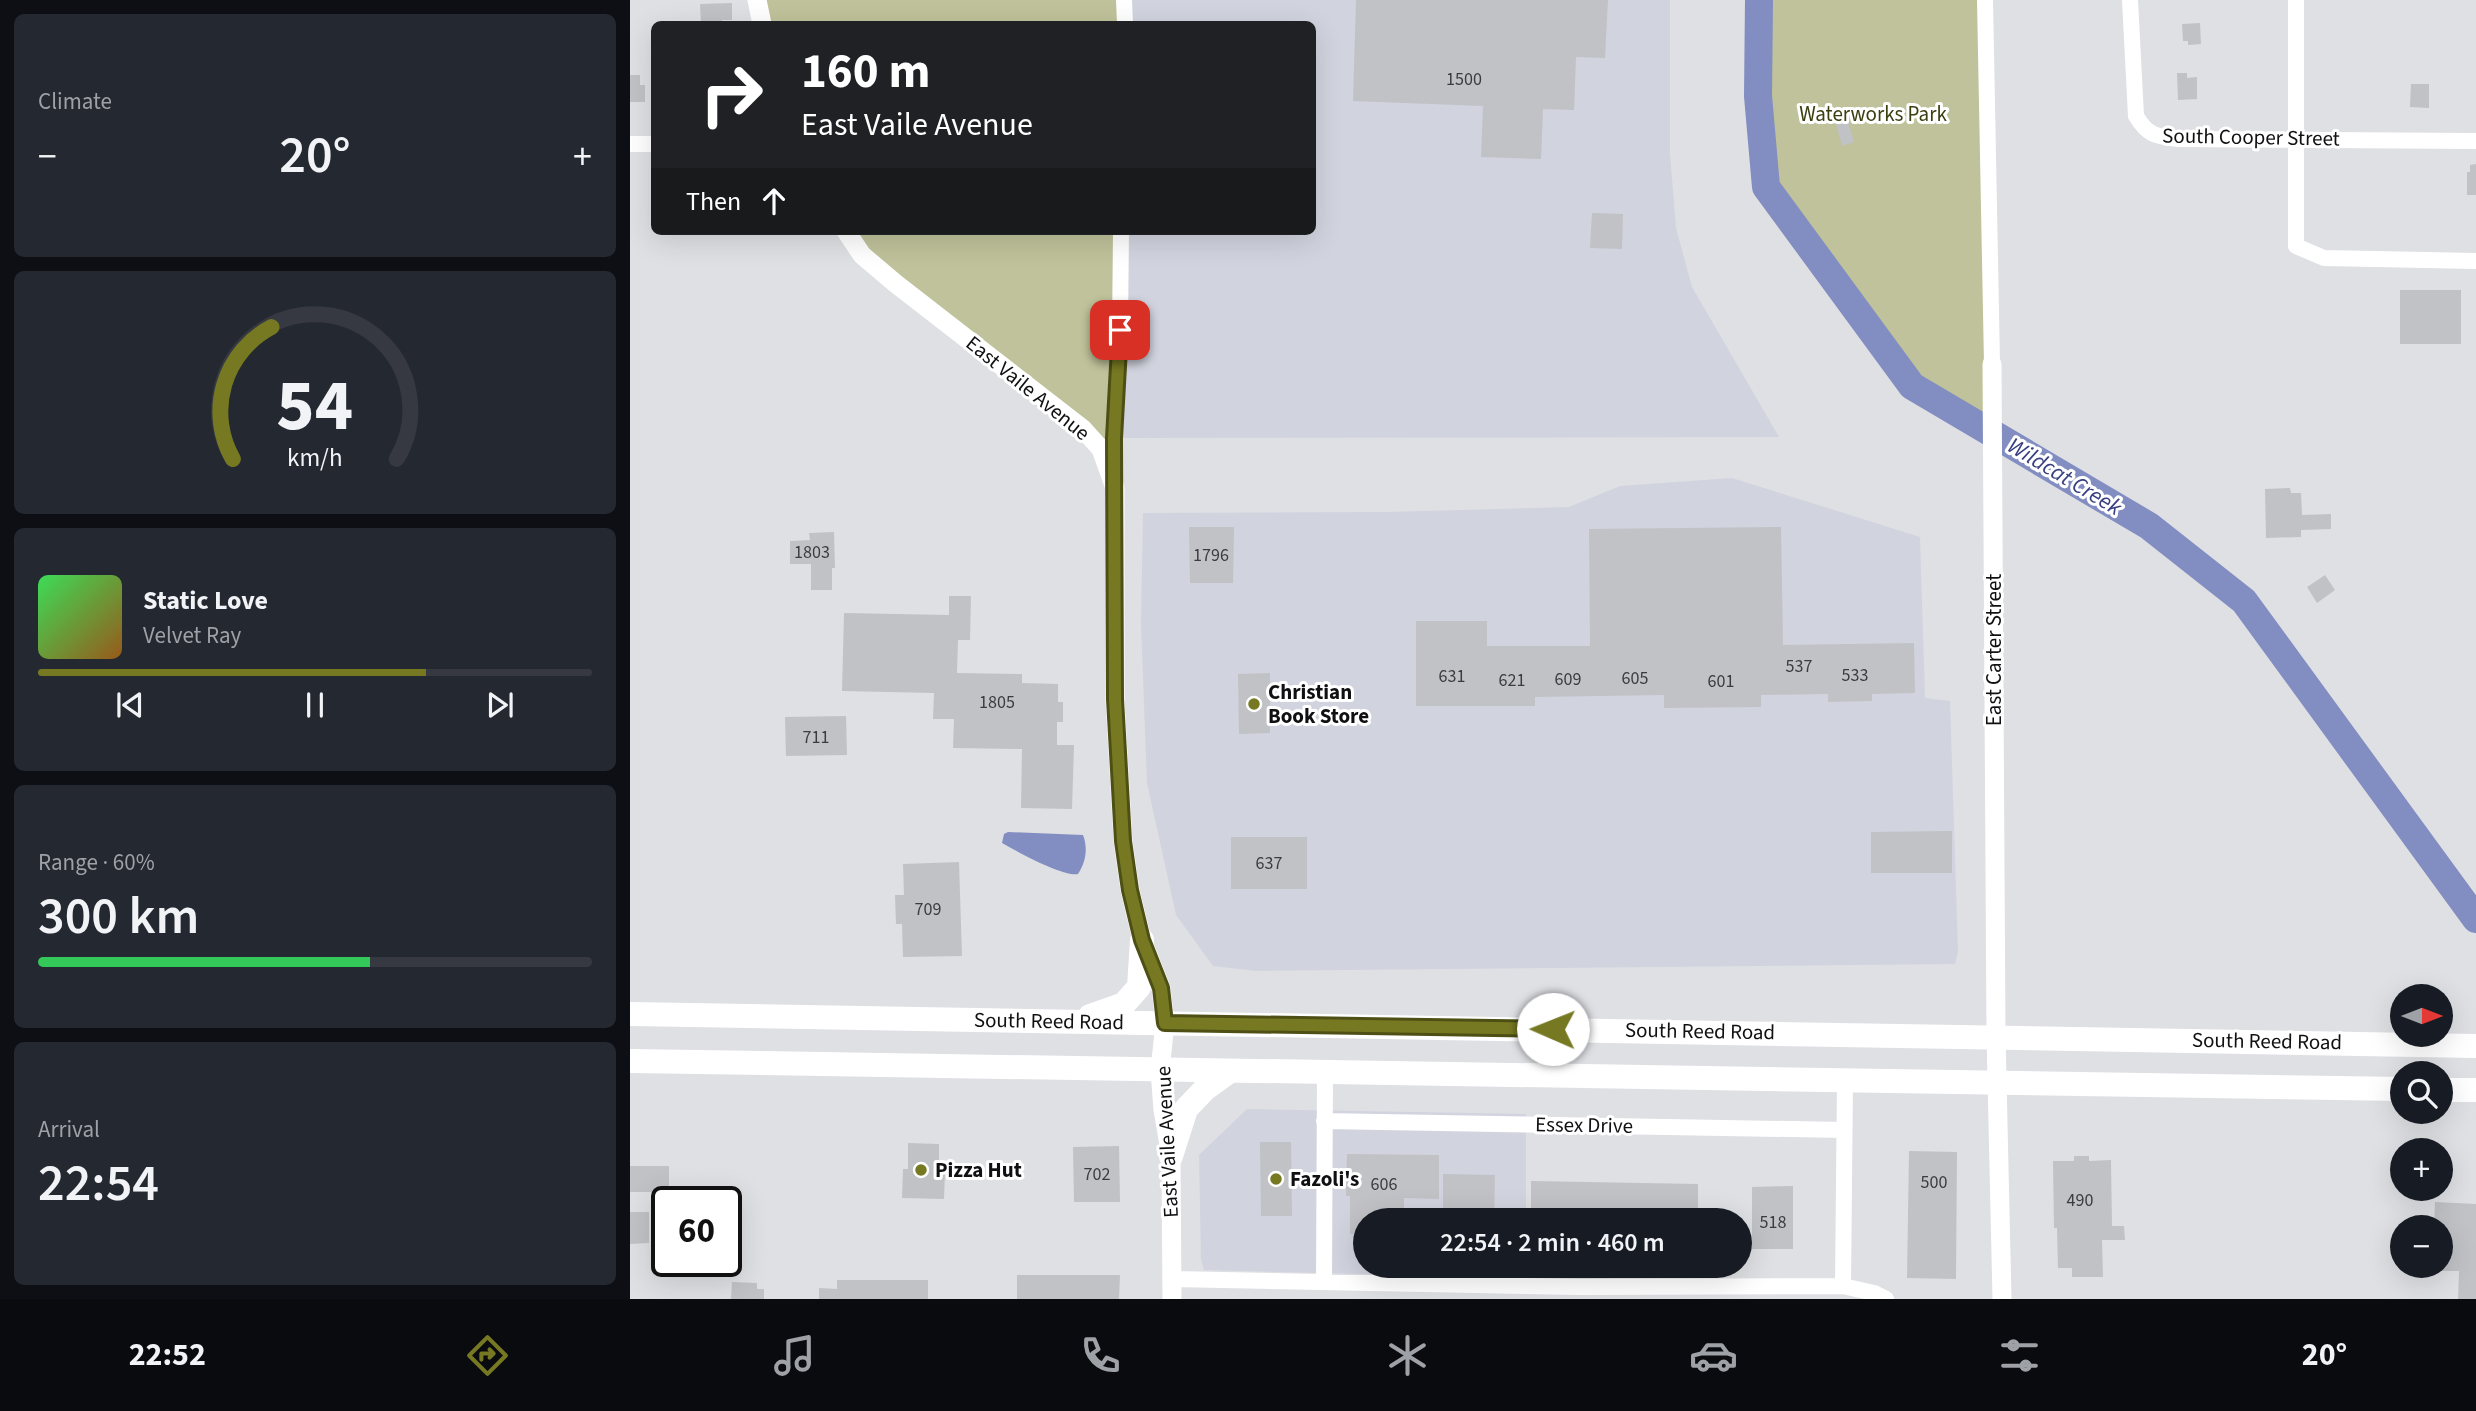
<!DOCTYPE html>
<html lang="en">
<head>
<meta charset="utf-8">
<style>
  :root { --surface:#171b24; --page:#242831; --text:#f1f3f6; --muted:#9ea1a6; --line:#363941; --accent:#767921 }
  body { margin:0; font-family:"Source Sans 3",sans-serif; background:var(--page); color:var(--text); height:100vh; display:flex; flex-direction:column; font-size:26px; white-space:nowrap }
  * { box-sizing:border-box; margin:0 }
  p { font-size:23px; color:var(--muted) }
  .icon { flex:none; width:38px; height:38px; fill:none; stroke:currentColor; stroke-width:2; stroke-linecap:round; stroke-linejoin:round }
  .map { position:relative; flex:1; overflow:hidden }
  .panel { display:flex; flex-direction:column; gap:14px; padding:14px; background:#0d0f14; width:630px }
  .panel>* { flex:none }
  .guide { position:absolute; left:21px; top:21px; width:665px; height:214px; border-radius:10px; box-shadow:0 7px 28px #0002; background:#202124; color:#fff; overflow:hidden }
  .needle { width:46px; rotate:90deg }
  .tools { position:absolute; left:1760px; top:984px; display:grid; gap:14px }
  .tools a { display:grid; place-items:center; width:63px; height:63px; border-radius:50%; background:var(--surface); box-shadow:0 7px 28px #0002; font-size:35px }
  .speed { position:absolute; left:21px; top:1186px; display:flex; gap:14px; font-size:35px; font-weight:700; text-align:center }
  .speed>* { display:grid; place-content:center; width:91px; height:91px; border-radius:50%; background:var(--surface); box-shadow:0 7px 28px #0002; line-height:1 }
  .speed .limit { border:4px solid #111; border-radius:10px; background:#fff; color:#111 }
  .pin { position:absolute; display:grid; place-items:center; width:60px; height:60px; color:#fff; margin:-30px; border-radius:14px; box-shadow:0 4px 10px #0006 }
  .me { position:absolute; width:77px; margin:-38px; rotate:271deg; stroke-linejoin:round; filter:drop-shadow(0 0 5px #0008) }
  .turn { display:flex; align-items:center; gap:24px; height:147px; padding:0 35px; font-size:32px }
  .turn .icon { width:91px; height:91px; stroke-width:2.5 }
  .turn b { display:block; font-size:49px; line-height:60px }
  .then { display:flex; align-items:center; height:66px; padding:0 35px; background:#0003; gap:14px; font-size:26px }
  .big { font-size:52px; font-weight:600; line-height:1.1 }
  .panel .card { flex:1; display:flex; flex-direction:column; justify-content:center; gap:10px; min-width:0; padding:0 24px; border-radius:10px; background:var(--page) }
  .panel .dial { align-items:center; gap:0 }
  .dial svg { height:182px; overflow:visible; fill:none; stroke:var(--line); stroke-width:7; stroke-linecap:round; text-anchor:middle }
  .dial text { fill:var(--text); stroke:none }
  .song { display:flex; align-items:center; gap:21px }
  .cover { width:84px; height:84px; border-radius:10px; background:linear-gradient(135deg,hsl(130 70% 55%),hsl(30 70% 35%)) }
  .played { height:7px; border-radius:4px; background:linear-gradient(90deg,var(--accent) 70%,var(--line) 70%) }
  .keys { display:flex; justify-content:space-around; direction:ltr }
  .heat { display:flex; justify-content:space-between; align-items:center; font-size:38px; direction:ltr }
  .charge { height:10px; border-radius:5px; background:linear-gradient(90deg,#34c759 60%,var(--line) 0) }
  .trip { position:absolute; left:723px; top:1208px; width:399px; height:70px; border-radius:35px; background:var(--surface); box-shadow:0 7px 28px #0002; font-weight:600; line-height:70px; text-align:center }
  .tab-bar { display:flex; height:112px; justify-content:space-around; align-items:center; background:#090b0e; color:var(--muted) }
  .tab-bar .icon { width:49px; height:49px }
  .tab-bar .current { color:var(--accent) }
  .tab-bar b { font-size:32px; color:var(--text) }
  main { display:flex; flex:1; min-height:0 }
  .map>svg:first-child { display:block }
</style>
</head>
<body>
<main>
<section class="panel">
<div class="card"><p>Climate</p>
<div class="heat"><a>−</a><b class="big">20°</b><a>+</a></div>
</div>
<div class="card dial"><svg viewBox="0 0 100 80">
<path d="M14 69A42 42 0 1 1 86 69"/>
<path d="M14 69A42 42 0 0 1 31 11" stroke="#767921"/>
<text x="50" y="56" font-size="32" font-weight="700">54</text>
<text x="50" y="72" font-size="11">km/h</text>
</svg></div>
<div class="card">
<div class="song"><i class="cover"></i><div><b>Static Love</b><p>Velvet Ray</p></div></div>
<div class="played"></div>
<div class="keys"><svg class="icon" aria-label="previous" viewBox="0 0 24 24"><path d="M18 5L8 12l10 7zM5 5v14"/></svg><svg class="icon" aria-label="pause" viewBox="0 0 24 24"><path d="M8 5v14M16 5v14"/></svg><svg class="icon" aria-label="next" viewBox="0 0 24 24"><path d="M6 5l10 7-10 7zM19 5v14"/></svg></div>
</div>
<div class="card"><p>Range · 60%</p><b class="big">300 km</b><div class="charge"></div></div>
<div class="card"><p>Arrival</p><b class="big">22:54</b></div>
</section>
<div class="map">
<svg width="1846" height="1299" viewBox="0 0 1846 1299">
  <rect width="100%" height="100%" fill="#dfe0e4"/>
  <path fill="#d1d3de" d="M494 0H1040V154L1046 228 1062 287 1149 437 484 438 491 231H682V24H495Z
    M1102 478 1290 537 1295 698 1320 701 1328 952 1325 964 626 971 583 966 546 915 517 783 511 624 513 513 757 512 939 507 990 486Z
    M617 1109 896 1114V1220H735V1265H896V1278L574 1270 571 1259 569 1155Z"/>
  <path fill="#bfc29a" d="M127 0H494L495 24H132Z
    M1129 0H1355L1362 434 1282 386 1136 187 1128 96Z
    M216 231H491L484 438 471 449Z"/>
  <path fill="#828dc1" d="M378 832 453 835C458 848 456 862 448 874 433 877 388 852 372 843L374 834Z"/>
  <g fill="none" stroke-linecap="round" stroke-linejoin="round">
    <path stroke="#828dc1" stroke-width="28" d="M1129 0 1128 96 1136 187 1282 386 1519 526 1614 601 1846 919"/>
  </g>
  <path fill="#c1c2c5" d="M726 0H978L975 58 946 57 944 110 913 109 911 159 851 157 853 106 723 101Z
    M102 3V20H92L93 24H71L70 4Z
    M1570 23 1571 44 1558 45V41H1553L1552 24Z
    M1547 73H1557V78L1567 77V99L1548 100Z
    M0 75H10V85H15V102H0Z
    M1781 84H1799V108L1780 107Z
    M1217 118 1224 142 1212 146 1205 121Z
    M1846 164V195H1837V172H1840V165Z
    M962 213 993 214 992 249 960 248Z
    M1770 290H1831V344H1770Z
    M1660 488 1661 493H1671L1672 515 1701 514V529L1671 530V537L1636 538 1635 489Z
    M559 527H604L603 583H560Z
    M1151 527 1153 645 1284 643 1285 693 1242 694V701L1198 702V694L1131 695V707L1034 708V695L905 697V706H786V621H857V646H960L959 529Z
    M204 532 205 568H202V590H181V564H160V541L180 540 179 533Z
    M1695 575 1705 590 1687 603 1677 587Z
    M319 596H341L340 640H328L327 673 392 674V683L428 684V702H433V722H427V745H444L442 809 391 808 392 749 323 748 324 719H303L304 693 212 691 214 613 319 615Z
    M640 673V733L609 734 608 674Z
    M216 716 217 755 156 756 155 717Z
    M1322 831V873H1241V832Z
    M601 837H677V889H601Z
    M329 862 332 956 273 957 272 924H266L265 895H274L273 864Z
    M630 1142H661L662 1216H631Z
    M278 1143 309 1144V1172H315L314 1199 272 1198 273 1169H278Z
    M489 1146 490 1202H444L443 1147Z
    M1279 1151 1327 1152 1326 1279 1277 1278Z
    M717 1154 809 1155V1199L774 1198V1220H735V1234H720V1196H716Z
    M1444 1156H1459V1161L1481 1160 1482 1226H1494L1495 1240H1472L1473 1277H1442V1268H1428L1427 1228H1424L1423 1161H1444Z
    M0 1166H39V1192H0Z
    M813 1174 865 1175 864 1220H813Z
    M901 1181 1068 1184V1220H901Z
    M1163 1186V1249H1122V1187Z
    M1805 1202 1846 1204V1299H1828L1829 1271H1804V1265H1811V1227H1804Z
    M0 1212H19V1243L0 1244Z
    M387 1275H490L489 1299H387Z
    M207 1280H298V1299H189V1288L207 1289Z
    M102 1282 127 1283V1289H134V1299H101Z"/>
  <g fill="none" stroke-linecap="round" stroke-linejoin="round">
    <path stroke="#fff" stroke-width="16" d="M494 0 495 24
      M1355 0 1362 364
      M1500 0 1506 116C1518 136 1526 136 1548 139L1846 141
      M1666 0V246L1694 258 1846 261
      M0 144H24
      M485 477 484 438 490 330 491 231
      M694 1121 1214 1130
      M542 1279 948 1287 1213 1286 1244 1293 1256 1299
      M694 1282 695 1072
      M1213 1286 1215 1080"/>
    <path stroke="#fff" stroke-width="19" d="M127 0 132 24
      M216 231 232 255 265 283 453 429 471 449 485 488V699L493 841 500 890 512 940 531 988 535 1023 530 1070 533 1110 541 1156 542 1299
      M1362 364 1366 1036 1372 1299"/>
    <path stroke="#fff" stroke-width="24" d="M0 1014 1846 1046
      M460 1016 494 1004 509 987 512 940
      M0 1061 1773 1089
      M1811 1090H1846
      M541 1156 556 1109 575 1089 600 1071"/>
  </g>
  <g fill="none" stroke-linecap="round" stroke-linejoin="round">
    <defs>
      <path id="route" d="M490 330 484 438 485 699 493 841 500 890 512 940 531 988 535 1023 923 1029"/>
    </defs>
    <use href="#route" stroke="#4d4f15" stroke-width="18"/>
    <use href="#route" stroke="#767921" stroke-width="12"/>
  </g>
  <g fill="#767921" stroke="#fff" stroke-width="2.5">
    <circle cx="624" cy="704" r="7"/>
    <circle cx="291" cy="1170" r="7"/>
    <circle cx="646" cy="1179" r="7"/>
  </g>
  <g text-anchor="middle" stroke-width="6" stroke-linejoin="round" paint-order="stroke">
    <g font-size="18" fill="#3c3c3f">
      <text x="834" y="85">1500</text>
      <text x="182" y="558">1803</text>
      <text x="581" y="561">1796</text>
      <text x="1169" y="672">537</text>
      <text x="1225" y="681">533</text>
      <text x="822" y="682">631</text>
      <text x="1005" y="684">605</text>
      <text x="938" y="685">609</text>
      <text x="882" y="686">621</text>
      <text x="1091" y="687">601</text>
      <text x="367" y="708">1805</text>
      <text x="186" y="743">711</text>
      <text x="639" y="869">637</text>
      <text x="298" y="915">709</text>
      <text x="467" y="1180">702</text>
      <text x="1304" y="1188">500</text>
      <text x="754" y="1190">606</text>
      <text x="1450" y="1206">490</text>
      <text x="1143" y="1228">518</text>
    </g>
    <g font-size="21" fill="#3e3f11" stroke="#fff">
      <text x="1243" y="121">Waterworks Park</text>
    </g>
    <g font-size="21" fill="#101012" stroke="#fff">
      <text transform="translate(1621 137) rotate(1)" y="7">South Cooper Street</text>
      <text transform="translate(398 388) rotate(39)" y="7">East Vaile Avenue</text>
      <text transform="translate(1364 650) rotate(-90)" y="7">East Carter Street</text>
      <text transform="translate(419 1021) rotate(1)" y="7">South Reed Road</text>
      <text transform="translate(1070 1031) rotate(1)" y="7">South Reed Road</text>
      <text transform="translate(1637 1041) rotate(1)" y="7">South Reed Road</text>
      <text transform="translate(954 1125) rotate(1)" y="7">Essex Drive</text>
      <text transform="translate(537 1142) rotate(-93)" y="7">East Vaile Avenue</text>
    </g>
    <g font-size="21" font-weight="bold" fill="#101012" stroke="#fff" text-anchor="start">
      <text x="638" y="699">Christian<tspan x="638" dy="24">Book Store</tspan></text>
      <text x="305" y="1177">Pizza Hut</text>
      <text x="660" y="1186">Fazoli's</text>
    </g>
    <g font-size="23" font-style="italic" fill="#394081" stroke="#fff">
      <text transform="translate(1435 476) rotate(31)" y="8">Wildcat Creek</text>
    </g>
  </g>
</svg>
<div class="tools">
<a><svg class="needle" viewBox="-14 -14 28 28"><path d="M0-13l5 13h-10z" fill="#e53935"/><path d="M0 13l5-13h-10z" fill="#9ea1a6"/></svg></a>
<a><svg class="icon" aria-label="search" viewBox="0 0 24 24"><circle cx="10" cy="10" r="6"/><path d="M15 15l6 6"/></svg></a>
<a>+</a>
<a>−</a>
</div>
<div class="speed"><div class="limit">60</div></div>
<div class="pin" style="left:490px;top:330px;background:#d93025"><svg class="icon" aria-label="arrive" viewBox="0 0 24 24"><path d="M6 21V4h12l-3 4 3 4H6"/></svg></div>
<svg class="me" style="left:923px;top:1029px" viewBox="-20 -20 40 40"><circle r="19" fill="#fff"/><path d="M0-13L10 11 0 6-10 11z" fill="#767921"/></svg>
<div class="trip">22:54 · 2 min · 460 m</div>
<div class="guide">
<div class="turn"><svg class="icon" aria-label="right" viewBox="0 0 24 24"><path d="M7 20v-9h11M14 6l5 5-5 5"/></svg><div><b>160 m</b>East Vaile Avenue</div></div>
<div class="then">Then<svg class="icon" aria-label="ahead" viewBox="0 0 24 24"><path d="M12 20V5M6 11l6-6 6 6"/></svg></div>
</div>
</div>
</main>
<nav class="tab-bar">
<b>22:52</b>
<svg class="icon current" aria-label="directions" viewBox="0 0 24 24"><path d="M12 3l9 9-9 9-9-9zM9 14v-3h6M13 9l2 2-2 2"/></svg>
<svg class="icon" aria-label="music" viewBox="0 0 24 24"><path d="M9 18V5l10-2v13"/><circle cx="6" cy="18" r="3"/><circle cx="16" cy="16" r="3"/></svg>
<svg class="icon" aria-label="phone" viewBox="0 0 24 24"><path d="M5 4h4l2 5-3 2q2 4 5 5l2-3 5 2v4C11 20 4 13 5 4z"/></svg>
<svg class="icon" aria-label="climate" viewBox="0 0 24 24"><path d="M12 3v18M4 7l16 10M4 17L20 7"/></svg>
<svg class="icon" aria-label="car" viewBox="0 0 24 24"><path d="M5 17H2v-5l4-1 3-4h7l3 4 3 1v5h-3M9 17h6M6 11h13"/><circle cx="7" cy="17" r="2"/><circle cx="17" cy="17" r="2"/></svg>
<svg class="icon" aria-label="filters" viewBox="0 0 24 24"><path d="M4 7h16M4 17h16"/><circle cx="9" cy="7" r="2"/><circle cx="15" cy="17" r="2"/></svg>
<b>20°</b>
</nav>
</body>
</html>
